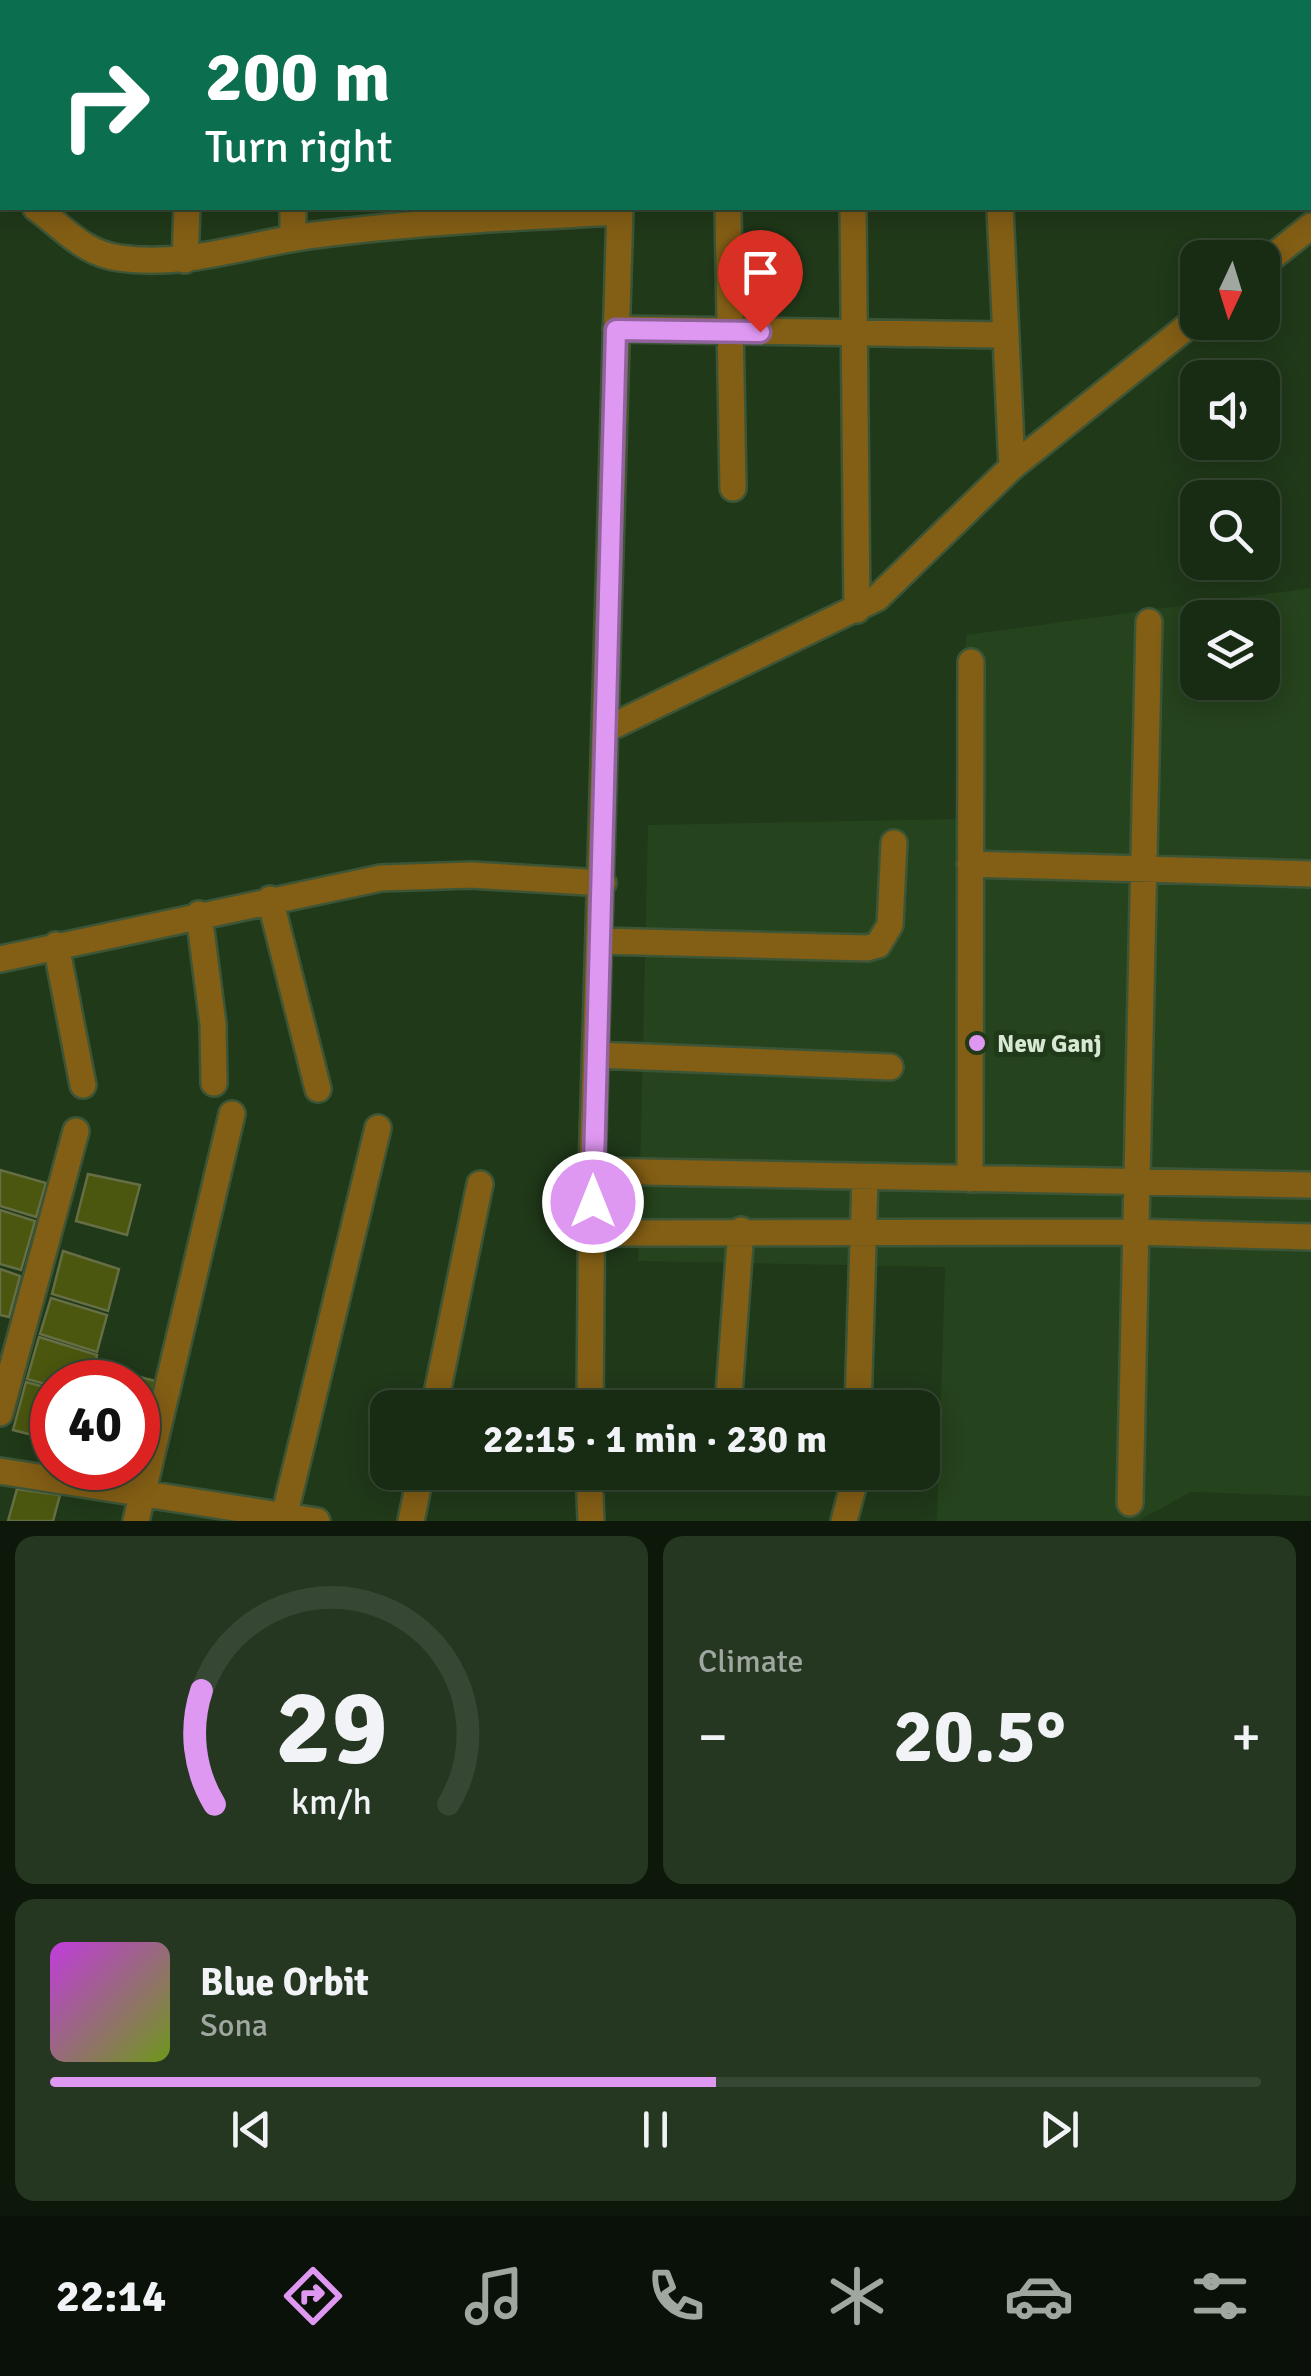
<!DOCTYPE html>
<html lang="en">
<head>
<meta charset="utf-8">
<style>
  :root { --surface:#182b13; --page:#253721; --text:#f1f3f6; --muted:#9fa7a0; --line:#364733; --accent:#df98f2 }
  body { margin:0; font-family:Signika,sans-serif; background:var(--page); color:var(--text); height:100vh; display:flex; flex-direction:column; font-size:38px; white-space:nowrap }
  * { box-sizing:border-box; margin:0 }
  p { font-size:32px; color:var(--muted) }
  .icon { flex:none; width:55px; height:55px; fill:none; stroke:currentColor; stroke-width:2; stroke-linecap:round; stroke-linejoin:round }
  .map { position:relative; height:1521px; overflow:hidden }
  .sheet { display:flex; flex-direction:column; gap:15px; padding:15px; background:#0d180a; flex:1 }
  .sheet>* { flex:none }
  .guide { position:absolute; left:0px; top:0px; width:1312px; height:210px; box-shadow:0 5px 25px #0003,0 0 0 2px var(--line); background:#0b6e4f; color:#fff; overflow:hidden }
  .needle { width:65px; rotate:184deg }
  .buttons { position:absolute; left:1180px; top:240px; display:grid; gap:20px }
  .buttons a { display:grid; place-items:center; width:100px; height:100px; border-radius:20px; background:var(--surface); box-shadow:0 5px 25px #0003,0 0 0 2px var(--line); font-size:50px }
  .speed { position:absolute; left:30px; top:1360px; display:flex; gap:20px; font-size:50px; font-weight:700; text-align:center }
  .speed>* { display:grid; place-content:center; width:130px; height:130px; border-radius:50%; background:var(--surface); box-shadow:0 5px 25px #0003,0 0 0 2px var(--line); line-height:1 }
  .speed .limit { border:15px solid #d22; background:#fff; color:#111 }
  .pin { position:absolute; display:grid; place-items:center; width:85px; height:85px; color:#fff; margin:-102px -42px; border-radius:50% 50% 50% 0; rotate:-45deg; box-shadow:0 0 10px #0007 }
  .pin .icon { rotate:45deg }
  .me { position:absolute; width:110px; margin:-55px; rotate:0deg; stroke-linejoin:round; filter:drop-shadow(0 0 8px #0008) }
  .turn { display:flex; align-items:center; gap:35px; height:210px; padding:0 40px; font-size:45px }
  .turn .icon { width:130px; height:130px; stroke-width:2.5 }
  .turn b { display:block; font-size:70px; line-height:85px }
  .big { font-size:75px; font-weight:800; line-height:1.1 }
  .sheet .tile { flex:1; display:flex; flex-direction:column; justify-content:center; gap:15px; min-width:0; padding:0 35px; border-radius:20px; background:var(--page) }
  .sheet .dial { align-items:center; gap:0 }
  .dial svg { height:260px; overflow:visible; fill:none; stroke:var(--line); stroke-width:7; stroke-linecap:round; text-anchor:middle }
  .dial text { fill:var(--text); stroke:none }
  .song { display:flex; align-items:center; gap:30px }
  .cover { width:120px; height:120px; border-radius:15px; background:linear-gradient(135deg,hsl(290 70% 55%),hsl(80 70% 35%)) }
  .played { height:10px; border-radius:5px; background:linear-gradient(90deg,var(--accent) 55%,var(--line) 55%) }
  .keys { display:flex; justify-content:space-around; direction:ltr }
  .heat { display:flex; justify-content:space-between; align-items:center; font-size:55px; direction:ltr }
  .sheet .tiles { flex:1; display:grid; gap:15px; grid-template-columns:1fr 1fr }
  .tile:last-child { grid-column:span 2 }
  .trip { position:absolute; left:370px; top:1390px; width:570px; height:100px; border-radius:20px; background:var(--surface); box-shadow:0 5px 25px #0003,0 0 0 2px var(--line); font-weight:800; line-height:100px; text-align:center }
  .menu { display:flex; height:160px; justify-content:space-around; align-items:center; background:#0a1108; color:var(--muted) }
  .menu .icon { width:70px; height:70px }
  .menu .current { color:var(--accent) }
  .menu b { font-size:45px; color:var(--text) }
  .map>svg:first-child { display:block }
</style>
</head>
<body>
<div class="map">
<svg width="1311" height="1521" viewBox="0 0 1311 1521">
  <rect width="100%" height="100%" fill="#203919"/>
  <path fill="#25431c" fill-rule="evenodd" d="M1311 588V1496L1191 1492 1138 1521H937L945 1267 638 1261 648 825 957 819 966 635ZM1198 618H1262V682H1198Z"/>
  <path fill="#4b570e" stroke="#656e44" stroke-width="2.5" d="M0 1170 46 1183 36 1217 0 1206Z
    M88 1174 140 1185 127 1235 76 1221Z
    M0 1210 35 1221 21 1270 0 1264Z
    M63 1251 119 1269 108 1311 52 1294Z
    M0 1269 20 1276 9 1317 0 1315Z
    M51 1298 107 1315 97 1352 40 1334Z
    M39 1337 97 1355 90 1382H52V1386L27 1379Z
    M101 1367 155 1381 147 1416 138 1413V1382H97Z
    M26 1382 52 1389V1440L13 1430Z
    M17 1489 60 1495 53 1521H8Z"/>
  <g fill="none" stroke-linecap="round" stroke-linejoin="round">
    <defs>
      <path id="minor" d="M290 0 291 2
        M486 0 590 2
        M46 2V0
        M194 2V0
        M448 2V0
        M628 2V0
        M734 2V0
        M856 2V0
        M0 187 2 188
        M36 208C64 228 83 253 119 258 186 268 250 243 315 235 417 222 518 217 620 212
        M293 208V238
        M728 208 733 488
        M853 208 857 610
        M1000 208 1012 467
        M185 260 187 208
        M1262 265 1311 226
        M616 329 1003 335
        M605 730 877 598 1012 467 1198 318
        M970 864 1311 874
        M270 899 318 1089
        M199 914 213 1024 214 1083
        M601 941 867 948 878 945 890 925 894 843
        M56 945 83 1085
        M0 959 381 878 471 875 603 883
        M596 1055 890 1067
        M592 1171 1311 1185
        M970 1179 971 662
        M594 1233 1134 1232 1311 1237
        M434 1408 480 1184
        M590 1408 592 1171 620 208
        M728 1408 741 1230
        M858 1408 865 1177
        M0 1413 76 1131
        M0 1471 317 1521
        M589 1472 591 1521
        M588 1479 642 1472
        M1130 1503 1149 622
        M136 1521 232 1114
        M283 1521 378 1128
        M411 1521 421 1472
        M844 1521 857 1472"/>
    </defs>
    <use href="#minor" stroke="#3d5537" stroke-width="30"/>
    <use href="#minor" stroke="#835e15" stroke-width="25"/>
  </g>
  <g fill="none" stroke-linecap="round" stroke-linejoin="round">
    <defs>
      <path id="route" d="M593 1202 616 330 760 332"/>
    </defs>
    <use href="#route" stroke="#91639d" stroke-width="25"/>
    <use href="#route" stroke="#df98f2" stroke-width="18"/>
  </g>
  <circle fill="#df98f2" stroke="#203919" stroke-width="4" cx="977" cy="1043" r="10"/>
  <g text-anchor="middle" stroke-width="10" stroke-linejoin="round" paint-order="stroke">
    <g font-size="25" font-weight="bold" fill="#d8e8d4" stroke="#203919" text-anchor="start">
      <text x="997" y="1052">New Ganj</text>
    </g>
  </g>
</svg>
<div class="buttons">
<a><svg class="needle" viewBox="-14 -14 28 28"><path d="M0-13l5 13h-10z" fill="#e53935"/><path d="M0 13l5-13h-10z" fill="#9fa7a0"/></svg></a>
<a><svg class="icon" aria-label="sound" viewBox="0 0 24 24"><path d="M4 9h4l5-4v14l-5-4H4zM17 9q2 3 0 6"/></svg></a>
<a><svg class="icon" aria-label="search" viewBox="0 0 24 24"><circle cx="10" cy="10" r="6"/><path d="M15 15l6 6"/></svg></a>
<a><svg class="icon" aria-label="layers" viewBox="0 0 24 24"><path d="M12 4l9 5-9 5-9-5zM3 14l9 5 9-5"/></svg></a>
</div>
<div class="speed"><div class="limit">40</div></div>
<div class="pin" style="left:760px;top:332px;background:#d93025"><svg class="icon" aria-label="arrive" viewBox="0 0 24 24"><path d="M6 21V4h12l-3 4 3 4H6"/></svg></div>
<svg class="me" style="left:593px;top:1202px" viewBox="-20 -20 40 40"><circle r="17" fill="#df98f2" stroke="#fff" stroke-width="3"/><path d="M0-11L8 9 0 5-8 9z" fill="#fff"/></svg>
<div class="trip">22:15 · 1 min · 230 m</div>
<div class="guide">
<div class="turn"><svg class="icon" aria-label="right" viewBox="0 0 24 24"><path d="M7 20v-9h11M14 6l5 5-5 5"/></svg><div><b>200 m</b>Turn right</div></div>
</div>
</div>
<section class="sheet">
<div class="tiles">
<div class="tile dial"><svg viewBox="0 0 100 80">
<path d="M14 69A42 42 0 1 1 86 69"/>
<path d="M14 69A42 42 0 0 1 10 34" stroke="#df98f2"/>
<text x="50" y="56" font-size="32" font-weight="700">29</text>
<text x="50" y="72" font-size="11">km/h</text>
</svg></div>
<div class="tile"><p>Climate</p>
<div class="heat"><a>−</a><b class="big">20.5°</b><a>+</a></div>
</div>
<div class="tile">
<div class="song"><i class="cover"></i><div><b>Blue Orbit</b><p>Sona</p></div></div>
<div class="played"></div>
<div class="keys"><svg class="icon" aria-label="previous" viewBox="0 0 24 24"><path d="M18 5L8 12l10 7zM5 5v14"/></svg><svg class="icon" aria-label="pause" viewBox="0 0 24 24"><path d="M8 5v14M16 5v14"/></svg><svg class="icon" aria-label="next" viewBox="0 0 24 24"><path d="M6 5l10 7-10 7zM19 5v14"/></svg></div>
</div>
</div>
</section>
<nav class="menu">
<b>22:14</b>
<svg class="icon current" aria-label="directions" viewBox="0 0 24 24"><path d="M12 3l9 9-9 9-9-9zM9 14v-3h6M13 9l2 2-2 2"/></svg>
<svg class="icon" aria-label="music" viewBox="0 0 24 24"><path d="M9 18V5l10-2v13"/><circle cx="6" cy="18" r="3"/><circle cx="16" cy="16" r="3"/></svg>
<svg class="icon" aria-label="phone" viewBox="0 0 24 24"><path d="M5 4h4l2 5-3 2q2 4 5 5l2-3 5 2v4C11 20 4 13 5 4z"/></svg>
<svg class="icon" aria-label="climate" viewBox="0 0 24 24"><path d="M12 3v18M4 7l16 10M4 17L20 7"/></svg>
<svg class="icon" aria-label="car" viewBox="0 0 24 24"><path d="M5 17H2v-5l4-1 3-4h7l3 4 3 1v5h-3M9 17h6M6 11h13"/><circle cx="7" cy="17" r="2"/><circle cx="17" cy="17" r="2"/></svg>
<svg class="icon" aria-label="filters" viewBox="0 0 24 24"><path d="M4 7h16M4 17h16"/><circle cx="9" cy="7" r="2"/><circle cx="15" cy="17" r="2"/></svg>
</nav>
</body>
</html>
